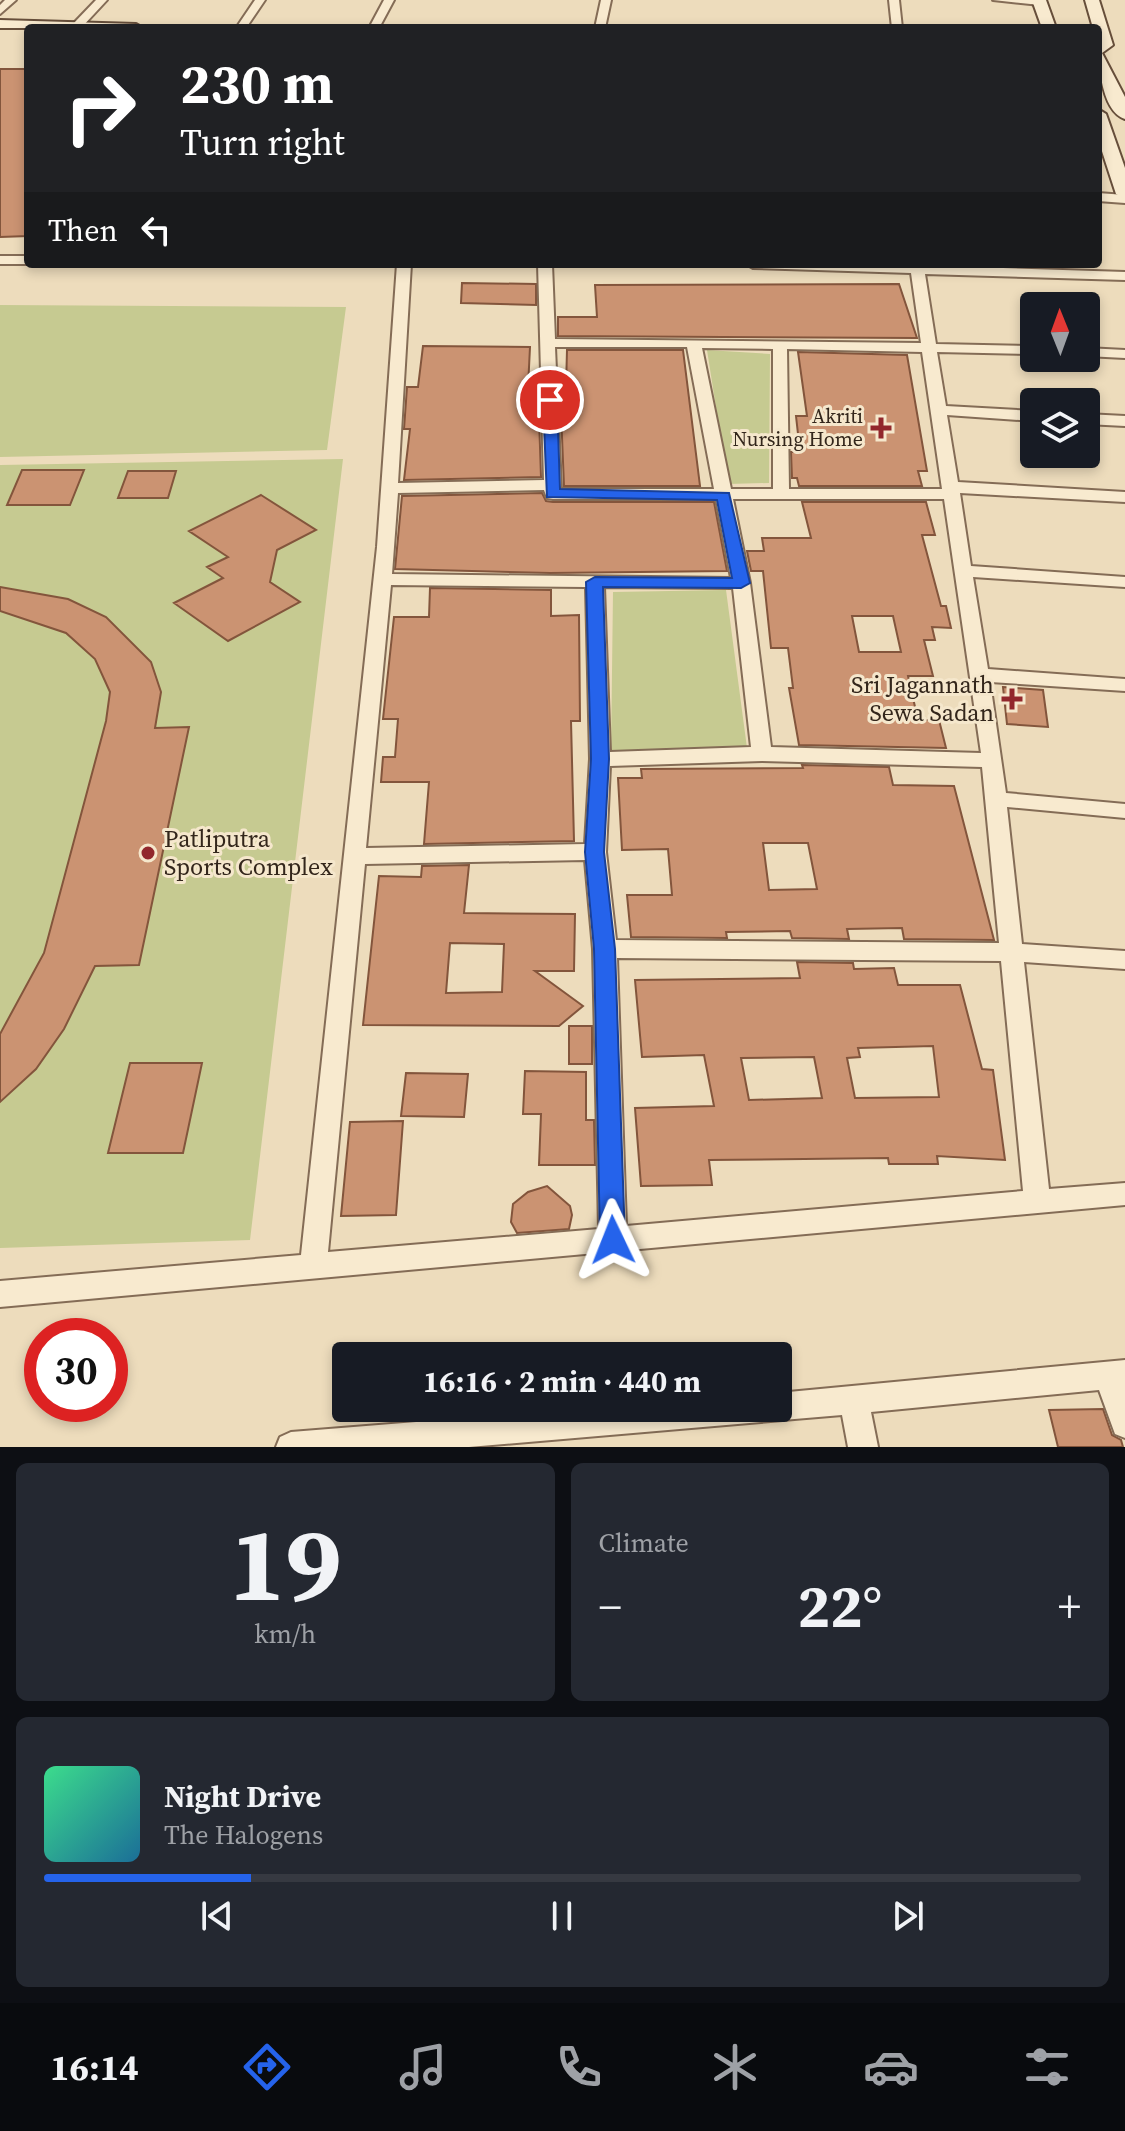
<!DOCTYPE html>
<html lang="en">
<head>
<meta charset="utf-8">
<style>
  :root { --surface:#171b24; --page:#242831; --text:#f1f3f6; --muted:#9ea1a6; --line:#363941; --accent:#2563eb }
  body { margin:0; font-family:"Source Serif 4",serif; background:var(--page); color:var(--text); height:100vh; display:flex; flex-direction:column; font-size:30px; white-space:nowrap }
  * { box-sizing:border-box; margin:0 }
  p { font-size:26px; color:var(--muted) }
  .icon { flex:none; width:44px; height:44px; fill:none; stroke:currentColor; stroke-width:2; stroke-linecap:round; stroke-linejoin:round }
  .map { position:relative; height:1447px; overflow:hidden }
  .sheet { display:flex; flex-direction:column; gap:16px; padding:16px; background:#0d0f14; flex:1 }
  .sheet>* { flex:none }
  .guide { position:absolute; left:24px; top:24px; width:1078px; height:244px; border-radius:8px; box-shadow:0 4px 12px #0003; background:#202124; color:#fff; overflow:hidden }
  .needle { width:52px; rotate:359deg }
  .controls { position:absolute; left:1020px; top:292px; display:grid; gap:16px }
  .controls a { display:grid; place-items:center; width:80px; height:80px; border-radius:8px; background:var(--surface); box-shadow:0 4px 12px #0003; font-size:40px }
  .speed { position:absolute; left:24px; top:1318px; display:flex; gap:16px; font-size:40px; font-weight:700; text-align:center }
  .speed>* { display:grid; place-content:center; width:104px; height:104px; border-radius:50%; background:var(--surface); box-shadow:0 4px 12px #0003; line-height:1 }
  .speed .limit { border:12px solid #d22; background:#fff; color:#111 }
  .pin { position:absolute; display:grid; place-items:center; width:68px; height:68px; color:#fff; margin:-34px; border:4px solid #fff; border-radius:50%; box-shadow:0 2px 8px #0007 }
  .me { position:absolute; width:88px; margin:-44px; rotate:358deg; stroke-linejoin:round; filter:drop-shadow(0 0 6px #0008) }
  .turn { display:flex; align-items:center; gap:28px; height:168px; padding:0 24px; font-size:36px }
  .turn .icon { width:104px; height:104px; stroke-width:2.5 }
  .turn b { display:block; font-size:56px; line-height:68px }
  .then { display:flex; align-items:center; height:76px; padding:0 24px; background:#0003; gap:16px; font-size:30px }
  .big { font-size:60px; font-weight:700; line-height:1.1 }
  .sheet .card { flex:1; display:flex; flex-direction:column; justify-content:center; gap:12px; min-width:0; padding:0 28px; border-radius:12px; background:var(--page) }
  .sheet .dial { align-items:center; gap:0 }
  .dial b { font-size:104px; line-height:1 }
  .song { display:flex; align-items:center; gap:24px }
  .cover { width:96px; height:96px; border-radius:12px; background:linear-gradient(135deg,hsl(150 70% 55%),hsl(200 70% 35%)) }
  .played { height:8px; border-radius:4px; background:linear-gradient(90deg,var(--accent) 20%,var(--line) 20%) }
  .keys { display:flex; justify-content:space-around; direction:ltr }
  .heat { display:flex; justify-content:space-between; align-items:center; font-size:44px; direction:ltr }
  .sheet .tiles { flex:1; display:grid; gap:16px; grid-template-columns:1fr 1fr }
  .card:last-child { grid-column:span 2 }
  .trip { position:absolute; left:332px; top:1342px; width:460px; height:80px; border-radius:8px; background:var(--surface); box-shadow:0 4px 12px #0003; font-weight:700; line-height:80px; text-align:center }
  .tabs { display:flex; height:128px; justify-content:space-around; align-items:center; background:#090b0e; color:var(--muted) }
  .tabs .icon { width:56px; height:56px }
  .tabs .selected { color:var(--accent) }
  .tabs b { font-size:36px; color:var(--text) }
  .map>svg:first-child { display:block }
</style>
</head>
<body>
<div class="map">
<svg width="1125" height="1447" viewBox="0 0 1125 1447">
  <rect width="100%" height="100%" fill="#eddcbc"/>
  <path fill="#c6ca91" d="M0 305 346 307 327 450 0 457Z
    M707 350 770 354 769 483 728 484Z
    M343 459 250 1240 0 1248V465Z
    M726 590 747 748 611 752 613 592Z"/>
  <path fill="#cb9372" stroke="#83553c" stroke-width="2" fill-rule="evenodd" d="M0 69H28V236L0 237Z
    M462 283 536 284V305L461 303Z
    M899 284 917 338 558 336V317H597L595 285Z
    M423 346 530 347 528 388H538L541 477 404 480 410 429H404L407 387H418Z
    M567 350H683L700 486H564L560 388H566Z
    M798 352 907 355 927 471H918L922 486H799L797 478H792L791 452H800L796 416H807Z
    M22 470H84L70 505H7Z
    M128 471H176L168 498H118Z
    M542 493 546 501 553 502H714L727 571 550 573 395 569 402 496Z
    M261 495 316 530 277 550 270 582 300 602 228 641 174 603 223 578 207 567 228 557 189 531Z
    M802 502H926L935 535H922L941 606H946L951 628 932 627 935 640H924L933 676H908L918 720H939L946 748 799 745 789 688H793L788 648H771L763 571H751L747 551H764L762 538H811ZM852 616H893L901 652H859Z
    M0 587 68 599 106 617 151 662 161 692 155 728 189 727 139 965 95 966 64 1029 36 1069 0 1102V1034L44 953 106 721 110 692 95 659 66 633 0 611Z
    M430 588 551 590V616L579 615 580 721H571L574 841 424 844 429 782H381L383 757H395L398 719H383L394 617H429Z
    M1003 687 1043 690 1048 727 1007 724Z
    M802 765 889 767 893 785 954 786 994 940 904 939 902 928 847 929 849 939 792 938 790 931 726 932 727 938 631 937 627 895H672L668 849 622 850 618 778H642L641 769 803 768ZM763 843H808L817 889 769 890Z
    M469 865 464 913 575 914 574 971H535L583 1006 559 1026 363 1025 379 876 421 877 422 866ZM450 943 504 944 502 992 446 993Z
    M797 962 853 963 854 969 894 968 898 985H960L982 1069 993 1070 1005 1160 937 1156 938 1164H889L888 1158 709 1160 712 1185 641 1186 635 1108 714 1106 704 1055 642 1057 635 980 800 978ZM933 1046 939 1097 855 1098 847 1058 860 1057 858 1048ZM814 1057 822 1098 749 1100 741 1058Z
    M569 1026H592V1064H569Z
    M130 1063H202L183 1153H108Z
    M525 1071 586 1072V1120H594L595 1165H539L541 1114H523Z
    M406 1073 468 1074 464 1117 401 1116Z
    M403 1121 396 1215 341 1216 350 1122Z
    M547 1186 570 1206 572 1215 569 1229 517 1233 511 1222 513 1204 528 1192Z
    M1103 1409 1112 1435 1121 1440 1123 1447H1058L1049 1410Z"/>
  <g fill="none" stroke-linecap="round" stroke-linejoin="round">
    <defs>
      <path id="street" d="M5 0H16L0 14V5Z
        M96 0H107L81 28H73V24Z
        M255 0H265L246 28H236Z
        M384 0H394L379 28H369Z
        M601 0H611L605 28H595Z
        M889 0H899L902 28H892Z
        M993 0H1044L1045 2 1040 5Z
        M1098 193 1125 195V203L1098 201Z
        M0 256H28V264H0Z
        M397 264H411L398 483 544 480 538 264H552L555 339 921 343 911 273 753 268 746 264H881L1125 272V280L925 274 936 344 1034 346V354L937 352 946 406 1034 411V421L947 415 958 482 1125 492V502L960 493 971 566 1125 577V587L973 577 988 669 1125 679V691L990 682 1006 793 1125 804V818L1007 807 1022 944 1125 951V969L1024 962 1049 1189 1125 1183V1205L0 1307V1281L301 1255 377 547ZM555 347H687L714 489H561ZM702 348 773 349V489H731ZM787 349 922 352 942 489H789ZM544 490 547 498 553 499H716L731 578 392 574 398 493ZM733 499H944L981 753 771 747 750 583ZM391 585 586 587 590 759 585 844 366 848ZM604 587 733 588 751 747 610 752ZM762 761 982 767 999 943 616 940 606 852 610 766ZM585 860 593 949 599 1229 328 1252 365 864ZM617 958 1001 961 1023 1191 626 1226Z
        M1086 348 1125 350V358L1086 356Z
        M1086 414 1125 416V426L1086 424Z
        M1125 1360V1438L1115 1434 1099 1390 871 1412 878 1447H848L842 1415 469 1447H276L280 1437 291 1432 593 1408H778V1393Z"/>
      <path id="secondary" d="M1032 0H1046L1056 28H1042Z
        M1085 0H1099L1113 45 1102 53 1125 97V119C1098 110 1098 51 1098 28H1093Z
        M0 20 136 24 143 28H0Z
        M1098 109 1106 114 1125 168V199L1116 194 1098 139Z"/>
    </defs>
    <use href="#street" stroke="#846c56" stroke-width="4"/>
    <use href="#secondary" stroke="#664e3a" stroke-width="4"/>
    <use href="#street" fill="#f8eacf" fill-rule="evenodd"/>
    <use href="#secondary" fill="#f8eacf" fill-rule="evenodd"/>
  </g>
  <path fill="#2563eb" stroke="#184099" stroke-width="2" d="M550 396 557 400 560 489 729 493 750 583 741 588 603 587 609 759 604 852 615 949 625 1240 622 1247 613 1251 604 1247 600 1240 594 949 585 852 591 759 586 582 595 577 732 578 717 500 547 497 543 400Z"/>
  <g fill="#92272c" stroke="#f5e7cc" stroke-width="3">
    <path d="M877 416h8v8h8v8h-8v8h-8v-8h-8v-8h8z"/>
    <path d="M1008 687h8v8h8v8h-8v8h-8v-8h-8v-8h8z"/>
    <circle cx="148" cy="853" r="8"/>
  </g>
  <g text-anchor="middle" stroke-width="6" stroke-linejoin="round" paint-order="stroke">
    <g font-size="20" fill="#33261b" stroke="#f5e7cc" text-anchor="end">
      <text x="863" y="423">Akriti<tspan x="863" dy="23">Nursing Home</tspan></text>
    </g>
    <g font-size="24" fill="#33261b" stroke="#f5e7cc" text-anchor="end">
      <text x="994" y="693">Sri Jagannath<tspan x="994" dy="28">Sewa Sadan</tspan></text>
      <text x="164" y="847" text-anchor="start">Patliputra<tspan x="164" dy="28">Sports Complex</tspan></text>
    </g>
  </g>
</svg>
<div class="controls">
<a><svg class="needle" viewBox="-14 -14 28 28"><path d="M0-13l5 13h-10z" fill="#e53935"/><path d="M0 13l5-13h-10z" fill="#9ea1a6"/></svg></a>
<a><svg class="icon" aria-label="layers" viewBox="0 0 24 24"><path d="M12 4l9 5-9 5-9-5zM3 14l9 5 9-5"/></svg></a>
</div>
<div class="speed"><div class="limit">30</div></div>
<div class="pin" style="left:550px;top:400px;background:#d93025"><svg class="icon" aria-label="arrive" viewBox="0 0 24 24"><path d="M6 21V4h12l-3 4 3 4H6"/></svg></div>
<svg class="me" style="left:613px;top:1240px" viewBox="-20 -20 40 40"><path d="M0-17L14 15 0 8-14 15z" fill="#2563eb" stroke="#fff" stroke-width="4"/></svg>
<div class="trip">16:16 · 2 min · 440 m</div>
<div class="guide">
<div class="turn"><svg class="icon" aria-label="right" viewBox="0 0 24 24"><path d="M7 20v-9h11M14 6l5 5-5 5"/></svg><div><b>230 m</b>Turn right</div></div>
<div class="then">Then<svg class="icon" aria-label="left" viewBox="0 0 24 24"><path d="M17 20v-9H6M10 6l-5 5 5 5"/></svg></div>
</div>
</div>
<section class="sheet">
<div class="tiles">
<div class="card dial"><b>19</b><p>km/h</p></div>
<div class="card"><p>Climate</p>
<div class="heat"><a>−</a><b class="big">22°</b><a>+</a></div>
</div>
<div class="card">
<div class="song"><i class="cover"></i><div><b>Night Drive</b><p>The Halogens</p></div></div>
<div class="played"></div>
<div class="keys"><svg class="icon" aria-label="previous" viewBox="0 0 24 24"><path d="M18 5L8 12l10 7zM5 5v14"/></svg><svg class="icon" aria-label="pause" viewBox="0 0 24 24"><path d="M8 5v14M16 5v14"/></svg><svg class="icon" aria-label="next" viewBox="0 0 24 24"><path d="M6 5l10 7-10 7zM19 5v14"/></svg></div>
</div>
</div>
</section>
<nav class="tabs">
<b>16:14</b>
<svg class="icon selected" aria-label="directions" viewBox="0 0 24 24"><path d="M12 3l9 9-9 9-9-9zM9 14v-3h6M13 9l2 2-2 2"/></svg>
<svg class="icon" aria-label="music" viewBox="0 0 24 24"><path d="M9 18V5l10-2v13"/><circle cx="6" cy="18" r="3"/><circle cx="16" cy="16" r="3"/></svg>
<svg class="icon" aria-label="phone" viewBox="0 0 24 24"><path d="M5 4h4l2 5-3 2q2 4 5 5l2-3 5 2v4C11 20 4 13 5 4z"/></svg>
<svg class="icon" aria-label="climate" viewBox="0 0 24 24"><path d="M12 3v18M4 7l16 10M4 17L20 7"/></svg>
<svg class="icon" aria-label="car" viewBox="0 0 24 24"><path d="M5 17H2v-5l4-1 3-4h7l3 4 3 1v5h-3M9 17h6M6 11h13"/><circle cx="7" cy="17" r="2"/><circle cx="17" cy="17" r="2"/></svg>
<svg class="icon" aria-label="filters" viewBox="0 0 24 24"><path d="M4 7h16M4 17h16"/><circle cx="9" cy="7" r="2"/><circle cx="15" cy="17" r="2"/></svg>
</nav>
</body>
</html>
